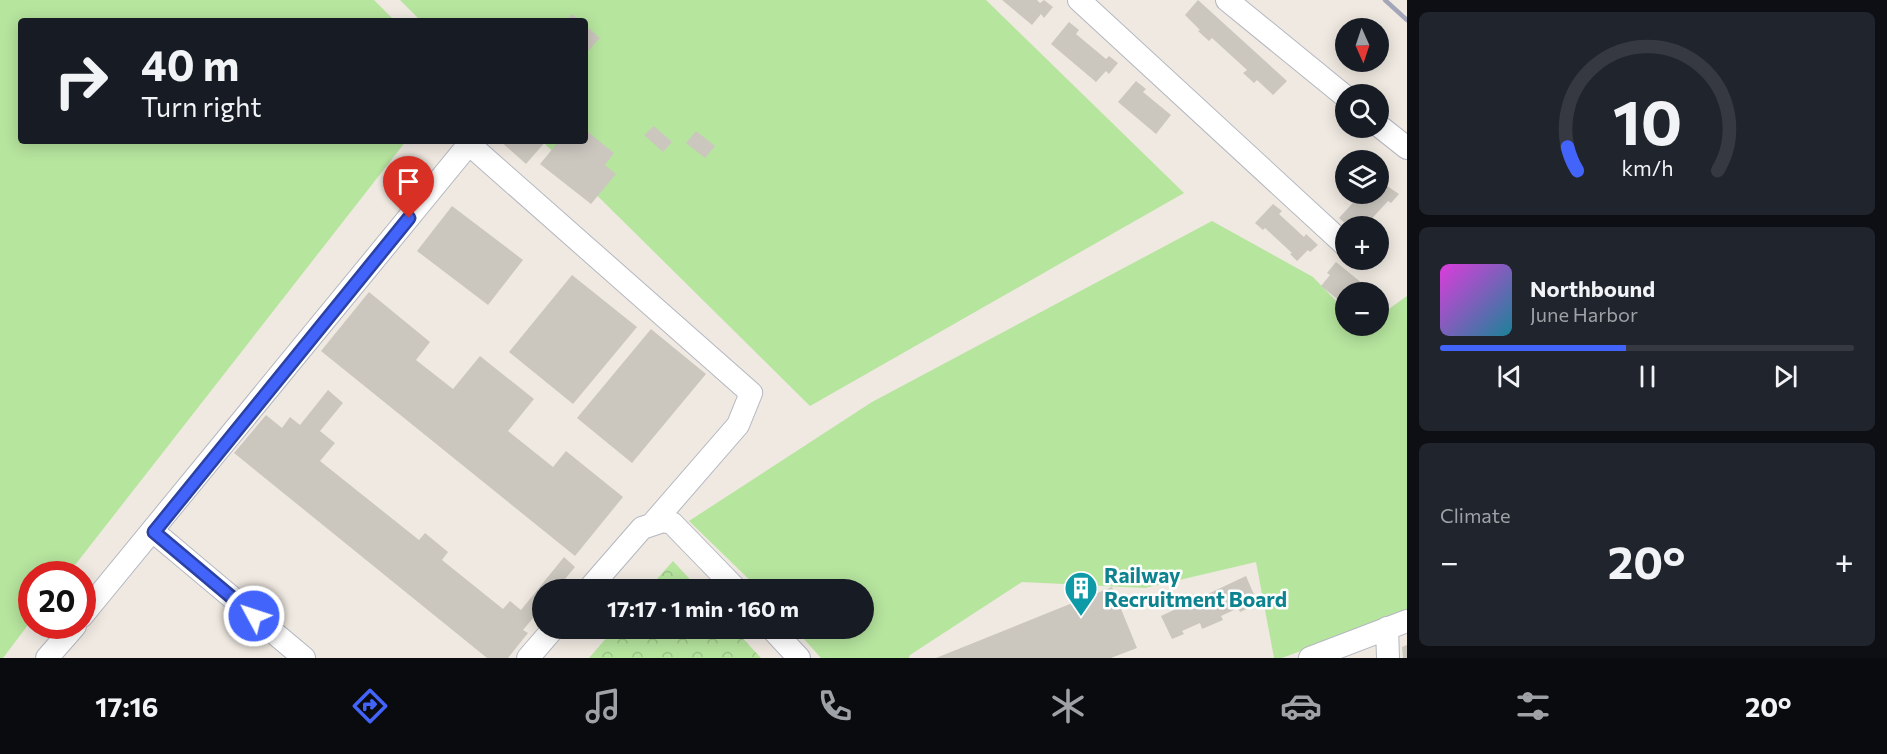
<!DOCTYPE html>
<html lang="en">
<head>
<meta charset="utf-8">
<style>
  :root { --surface:#171b24; --page:#20242c; --text:#f1f3f6; --muted:#9ea1a6; --line:#363941; --accent:#4264fb }
  body { margin:0; font-family:Commissioner,sans-serif; background:var(--page); color:var(--text); height:100vh; display:flex; flex-direction:column; font-size:22px; white-space:nowrap }
  * { box-sizing:border-box; margin:0 }
  p { font-size:20px; color:var(--muted) }
  .icon { flex:none; width:33px; height:33px; fill:none; stroke:currentColor; stroke-width:2; stroke-linecap:round; stroke-linejoin:round }
  .map { position:relative; flex:1; overflow:hidden }
  .sheet { display:flex; flex-direction:column; gap:12px; padding:12px; background:#0d0f14; width:480px }
  .sheet>* { flex:none }
  .banner { position:absolute; left:18px; top:18px; width:570px; height:126px; border-radius:6px; box-shadow:0 3px 15px #0003; background:#171b24; color:var(--text); overflow:hidden }
  .needle { width:39px; rotate:177deg }
  .tools { position:absolute; left:1335px; top:18px; display:grid; gap:12px }
  .tools a { display:grid; place-items:center; width:54px; height:54px; border-radius:50%; background:var(--surface); box-shadow:0 3px 15px #0003; font-size:30px }
  .speed { position:absolute; left:18px; top:561px; display:flex; gap:12px; font-size:30px; font-weight:700; text-align:center }
  .speed>* { display:grid; place-content:center; width:78px; height:78px; border-radius:50%; background:var(--surface); box-shadow:0 3px 15px #0003; line-height:1 }
  .speed .limit { border:9px solid #d22; background:#fff; color:#111 }
  .pin { position:absolute; display:grid; place-items:center; width:51px; height:51px; color:#fff; margin:-62px -26px; border-radius:50% 50% 50% 0; rotate:-45deg; box-shadow:0 0 6px #0007 }
  .pin .icon { rotate:45deg }
  .me { position:absolute; width:66px; margin:-33px; rotate:310deg; stroke-linejoin:round; filter:drop-shadow(0 0 4px #0008) }
  .turn { display:flex; align-items:center; gap:21px; height:126px; padding:0 24px; font-size:27px }
  .turn .icon { width:78px; height:78px; stroke-width:2.5 }
  .turn b { display:block; font-size:42px; line-height:51px }
  .big { font-size:45px; font-weight:700; line-height:1.1 }
  .sheet .card { flex:1; display:flex; flex-direction:column; justify-content:center; gap:9px; min-width:0; padding:0 21px; border-radius:9px; background:var(--page) }
  .sheet .dial { align-items:center; gap:0 }
  .dial svg { height:156px; overflow:visible; fill:none; stroke:var(--line); stroke-width:7; stroke-linecap:round; text-anchor:middle }
  .dial text { fill:var(--text); stroke:none }
  .song { display:flex; align-items:center; gap:18px }
  .cover { width:72px; height:72px; border-radius:9px; background:linear-gradient(135deg,hsl(300 70% 55%),hsl(190 70% 35%)) }
  .played { height:6px; border-radius:3px; background:linear-gradient(90deg,var(--accent) 45%,var(--line) 45%) }
  .keys { display:flex; justify-content:space-around; direction:ltr }
  .heat { display:flex; justify-content:space-between; align-items:center; font-size:33px; direction:ltr }
  .trip { position:absolute; left:532px; top:579px; width:342px; height:60px; border-radius:30px; background:var(--surface); box-shadow:0 3px 15px #0003; font-weight:700; line-height:60px; text-align:center }
  .tab-bar { display:flex; height:96px; justify-content:space-around; align-items:center; background:#090b0e; color:var(--muted) }
  .tab-bar .icon { width:42px; height:42px }
  .tab-bar .on { color:var(--accent) }
  .tab-bar b { font-size:27px; color:var(--text) }
  main { display:flex; flex:1; min-height:0 }
  .map>svg:first-child { display:block }
</style>
</head>
<body>
<main>
<div class="map">
<svg width="1407" height="658" viewBox="0 0 1407 658">
  <defs>
    <pattern id="forest-crowns" width="20" height="18" patternUnits="userSpaceOnUse" patternTransform="scale(1.5)"><rect width="20" height="18" fill="#b6e59e"/><path d="M2 6a3 3 0 1 1 6 0M12 15a3 3 0 1 1 6 0" fill="none" stroke="#9dc588"/></pattern>
  </defs>
  <rect width="100%" height="100%" fill="#efe9e1"/>
  <path fill="#b6e59e" d="M0 0H374L395 21H21V141H406L68 574H32L31 621 3 658H0Z
    M400 0H986L1184 193 810 406 542 141H585V21H421Z
    M1212 221 1313 277 1345 310 1346 326H1378L1379 316 1407 296V611L1282 658H1274L1256 562 1145 588 1022 582 910 655 909 658H821L795 629 864 628V590L759 589 689 521 872 402Z"/>
  <path fill="url(#forest-crowns)" d="M673 561 699 589H648Z
    M615 628 734 629 761 658H589Z"/>
  <path fill="#cbc7bf" d="M1002 0H1037L1040 3 1044 0 1053 7 1044 18 1041 14 1032 25Z
    M1198 0 1287 81 1273 95 1257 80 1254 83 1243 73 1247 70 1212 38 1209 41 1198 31 1200 30 1185 15Z
    M572 14 581 21H566Z
    M1069 22 1079 30 1076 34 1106 59 1109 56 1118 63 1109 74 1106 71 1096 82 1051 44Z
    M585 25 600 38 588 51 585 48Z
    M1136 81 1146 89 1143 92 1171 115 1156 134 1118 102Z
    M654 126 672 142 663 152 644 135Z
    M696 131 715 146 705 158 686 143Z
    M588 132 614 153 605 165 616 174 591 204 540 164 559 141H576L579 143 585 141V135Z
    M500 141H546L526 164Z
    M1378 180 1399 194 1391 203 1388 201 1365 226H1348L1339 218 1361 194H1378Z
    M1273 204 1282 211 1279 214 1304 237 1306 234 1318 245 1310 252 1308 250 1297 261 1290 254 1292 253 1265 228 1263 230 1255 223Z
    M452 206 523 260 488 305 417 251Z
    M1336 262 1373 292H1346V306L1321 286 1330 275 1327 273Z
    M572 275 637 327 573 404 509 352Z
    M369 292 430 342 416 360 453 389 480 356 534 399 508 431 553 467 566 451 623 497 575 556 321 351Z
    M651 329 706 374 632 463 577 418Z
    M328 390 343 403 320 431 335 443 320 461 419 540 425 533 448 552 442 560 503 609 510 601 521 610 564 557 575 567 556 590H543V606L523 630 528 633 508 658H487L234 453 266 415 282 428 290 417 300 425Z
    M1246 576 1258 604 1240 612 1238 608 1221 616 1223 620 1202 629 1200 623 1182 631 1184 634 1172 639 1161 616Z
    M1112 587 1137 648 1111 658H936Z
    M1407 645V658H1403L1402 647Z"/>
  <g fill="none" stroke-linecap="round" stroke-linejoin="round">
    <defs>
      <path id="minor" d="M1079 0 1346 246
        M1227 0 1346 97
        M1378 125 1407 148
        M154 532 304 658
        M588 590 642 528 663 521 672 523 737 590
        M82 616 469 144 751 393 738 425 653 523
        M771 628 799 658
        M1387 628 1388 658
        M47 658 75 626
        M528 658 554 628
        M1310 658 1407 621"/>
    </defs>
    <use href="#minor" stroke="#b4b7c1" stroke-width="24"/>
    <use href="#minor" stroke="#fff" stroke-width="22"/>
    <path stroke="#a3a6b8" stroke-width="4.5" d="M1385 0 1407 20"/>
  </g>
  <g fill="none" stroke-linecap="round" stroke-linejoin="round">
    <defs>
      <path id="route" d="M254 616 154 532 409 218"/>
    </defs>
    <use href="#route" stroke="#2b41a3" stroke-width="15"/>
    <use href="#route" stroke="#4264fb" stroke-width="10"/>
  </g>
  <defs>
    <symbol id="building-pin" viewBox="-11 -11 22 30"><path d="M0 17L-7.5 6A9.5 9.5 0 1 1 7.5 6Z" fill="#0f9aa8" stroke="#fff"/><path d="M-4-6H4V6H1V3H-1V6H-4ZM-2.5-4.3h1.7v1.8h-1.7ZM.8-4.3h1.7v1.8H.8ZM-2.5-1h1.7V.8h-1.7ZM.8-1h1.7V.8H.8Z" fill="#fff"/></symbol>
  </defs>
  <g fill-rule="evenodd">
    <use href="#building-pin" x="1062" y="569" width="38" height="52"/>
  </g>
  <g text-anchor="middle" stroke-width="5" stroke-linejoin="round" paint-order="stroke">
    <g font-size="21" font-weight="bold" fill="#0d838f" stroke="#fff" text-anchor="start">
      <text x="1104" y="583">Railway<tspan x="1104" dy="24">Recruitment Board</tspan></text>
    </g>
  </g>
</svg>
<div class="tools">
<a><svg class="needle" viewBox="-14 -14 28 28"><path d="M0-13l5 13h-10z" fill="#e53935"/><path d="M0 13l5-13h-10z" fill="#9ea1a6"/></svg></a>
<a><svg class="icon" aria-label="search" viewBox="0 0 24 24"><circle cx="10" cy="10" r="6"/><path d="M15 15l6 6"/></svg></a>
<a><svg class="icon" aria-label="layers" viewBox="0 0 24 24"><path d="M12 4l9 5-9 5-9-5zM3 14l9 5 9-5"/></svg></a>
<a>+</a>
<a>−</a>
</div>
<div class="speed"><div class="limit">20</div></div>
<div class="pin" style="left:409px;top:218px;background:#d93025"><svg class="icon" aria-label="arrive" viewBox="0 0 24 24"><path d="M6 21V4h12l-3 4 3 4H6"/></svg></div>
<svg class="me" style="left:254px;top:616px" viewBox="-20 -20 40 40"><circle r="17" fill="#4264fb" stroke="#fff" stroke-width="3"/><path d="M0-11L8 9 0 5-8 9z" fill="#fff"/></svg>
<div class="trip">17:17 · 1 min · 160 m</div>
<div class="banner">
<div class="turn"><svg class="icon" aria-label="right" viewBox="0 0 24 24"><path d="M7 20v-9h11M14 6l5 5-5 5"/></svg><div><b>40 m</b>Turn right</div></div>
</div>
</div>
<section class="sheet">
<div class="card dial"><svg viewBox="0 0 100 80">
<path d="M14 69A42 42 0 1 1 86 69"/>
<path d="M14 69A42 42 0 0 1 9 57" stroke="#4264fb"/>
<text x="50" y="56" font-size="32" font-weight="700">10</text>
<text x="50" y="72" font-size="11">km/h</text>
</svg></div>
<div class="card">
<div class="song"><i class="cover"></i><div><b>Northbound</b><p>June Harbor</p></div></div>
<div class="played"></div>
<div class="keys"><svg class="icon" aria-label="previous" viewBox="0 0 24 24"><path d="M18 5L8 12l10 7zM5 5v14"/></svg><svg class="icon" aria-label="pause" viewBox="0 0 24 24"><path d="M8 5v14M16 5v14"/></svg><svg class="icon" aria-label="next" viewBox="0 0 24 24"><path d="M6 5l10 7-10 7zM19 5v14"/></svg></div>
</div>
<div class="card"><p>Climate</p>
<div class="heat"><a>−</a><b class="big">20°</b><a>+</a></div>
</div>
</section>
</main>
<nav class="tab-bar">
<b>17:16</b>
<svg class="icon on" aria-label="directions" viewBox="0 0 24 24"><path d="M12 3l9 9-9 9-9-9zM9 14v-3h6M13 9l2 2-2 2"/></svg>
<svg class="icon" aria-label="music" viewBox="0 0 24 24"><path d="M9 18V5l10-2v13"/><circle cx="6" cy="18" r="3"/><circle cx="16" cy="16" r="3"/></svg>
<svg class="icon" aria-label="phone" viewBox="0 0 24 24"><path d="M5 4h4l2 5-3 2q2 4 5 5l2-3 5 2v4C11 20 4 13 5 4z"/></svg>
<svg class="icon" aria-label="climate" viewBox="0 0 24 24"><path d="M12 3v18M4 7l16 10M4 17L20 7"/></svg>
<svg class="icon" aria-label="car" viewBox="0 0 24 24"><path d="M5 17H2v-5l4-1 3-4h7l3 4 3 1v5h-3M9 17h6M6 11h13"/><circle cx="7" cy="17" r="2"/><circle cx="17" cy="17" r="2"/></svg>
<svg class="icon" aria-label="filters" viewBox="0 0 24 24"><path d="M4 7h16M4 17h16"/><circle cx="9" cy="7" r="2"/><circle cx="15" cy="17" r="2"/></svg>
<b>20°</b>
</nav>
</body>
</html>
